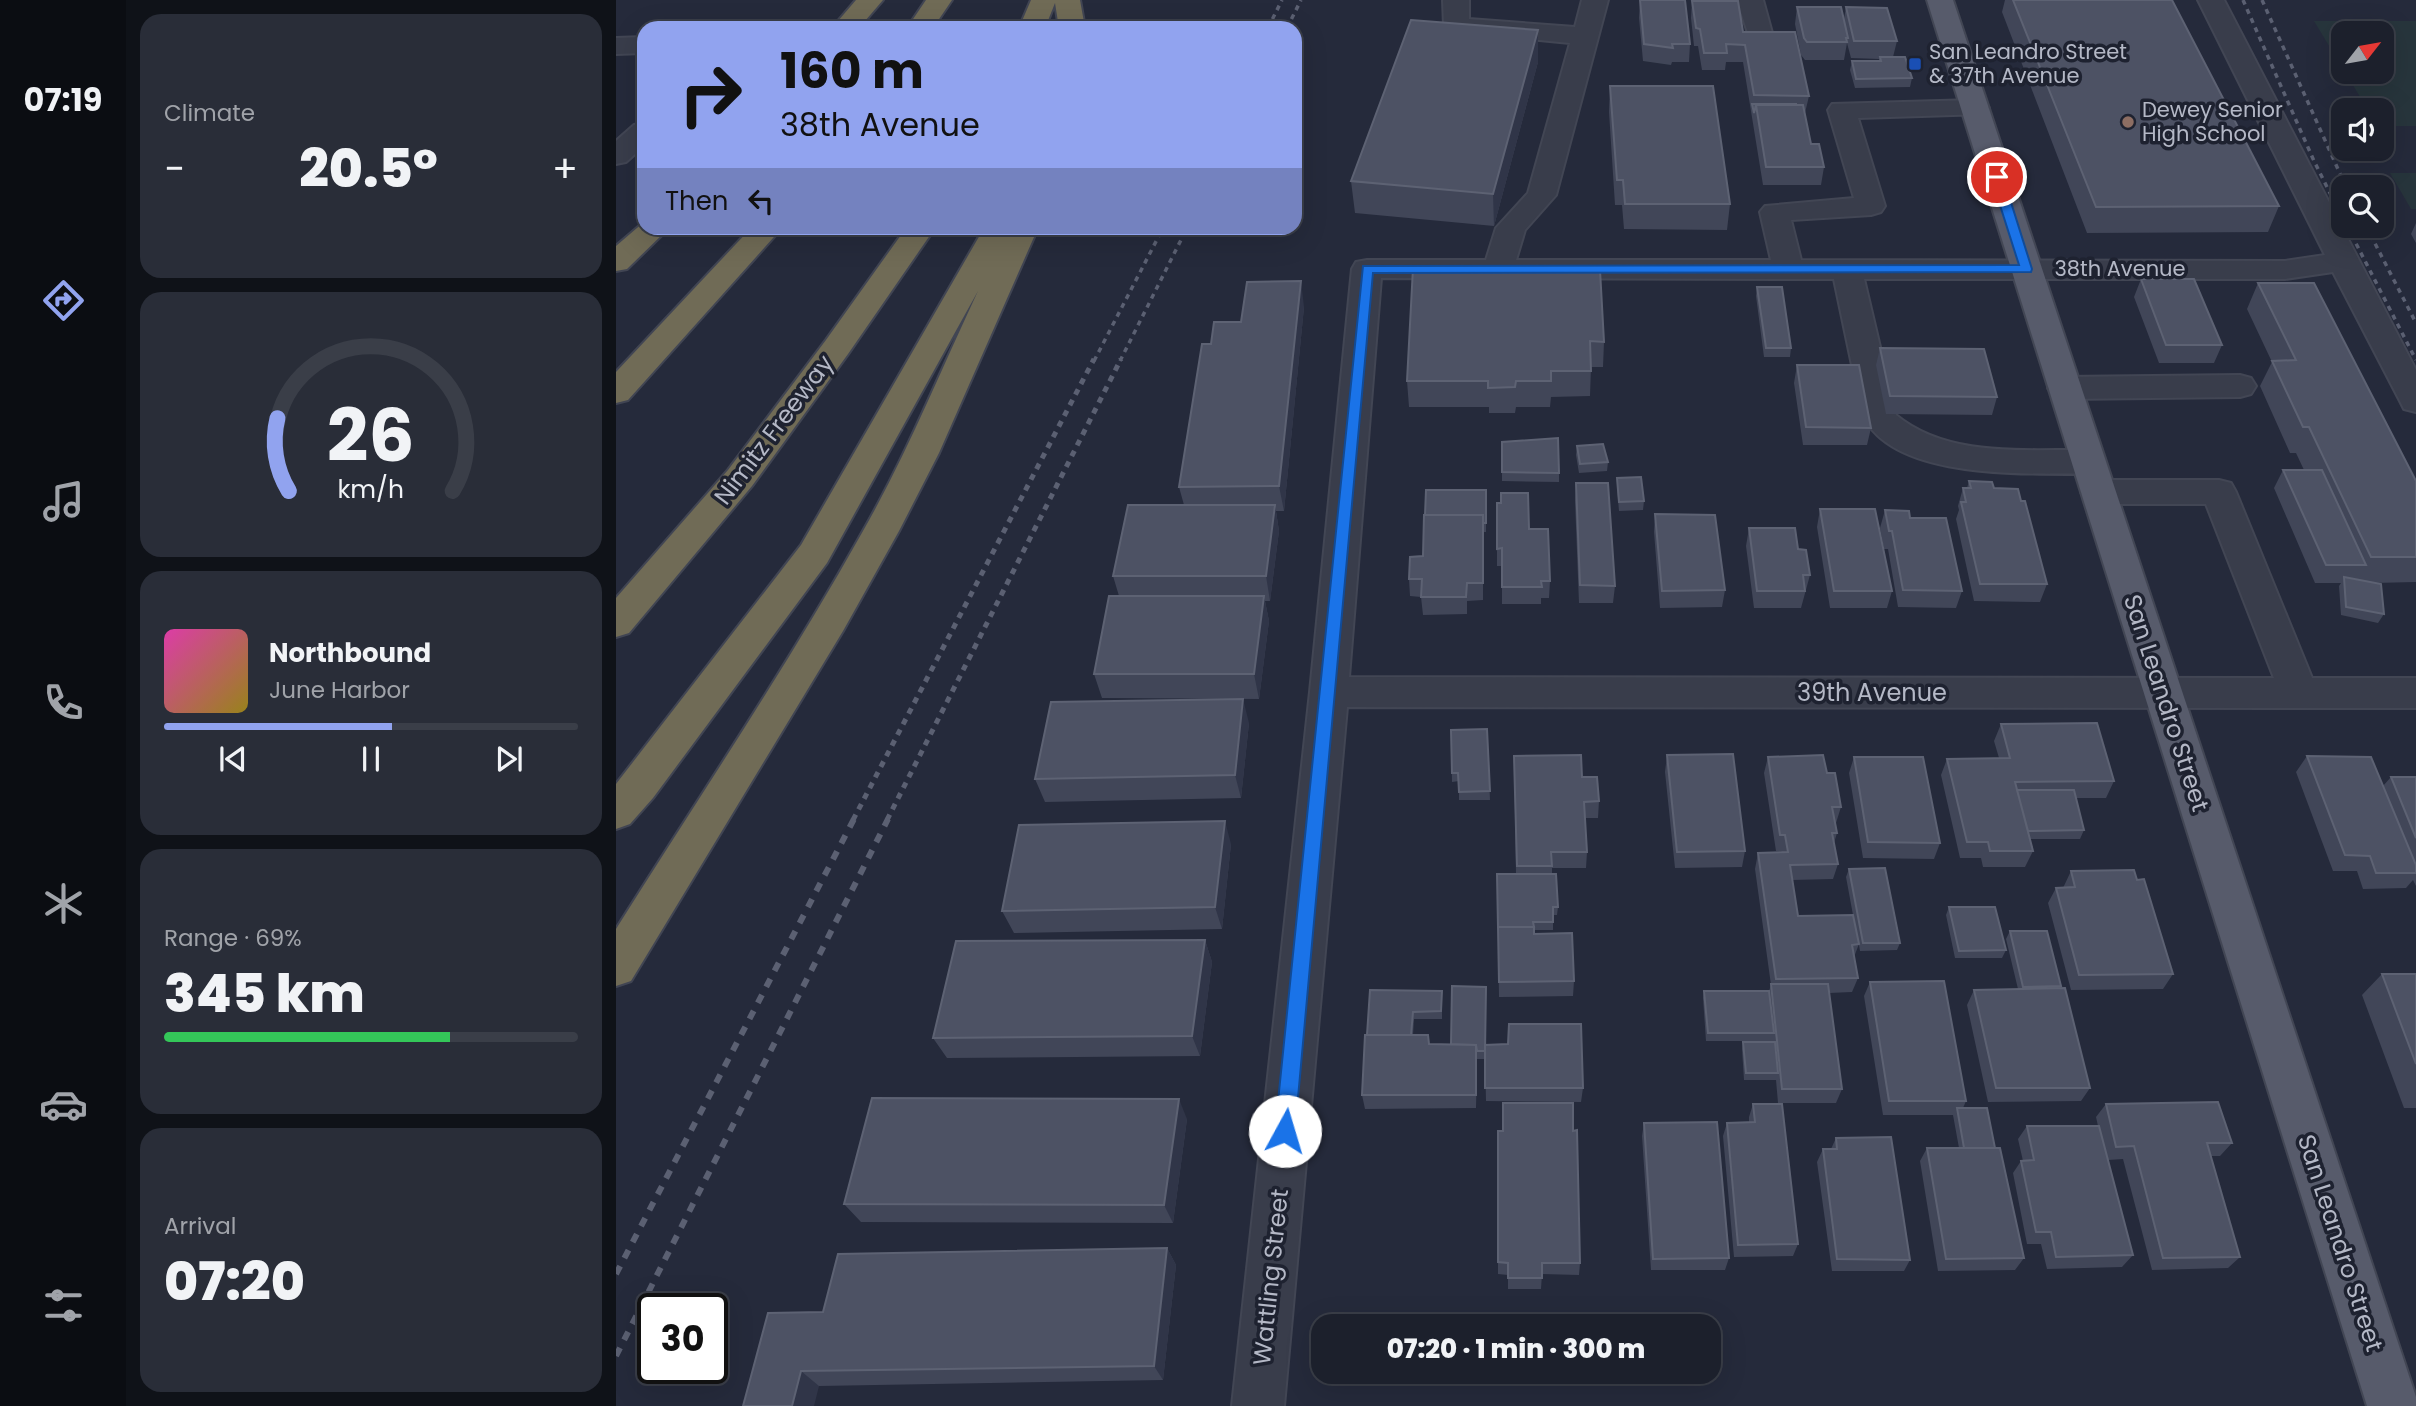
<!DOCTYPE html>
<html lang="en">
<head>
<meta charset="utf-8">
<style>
  :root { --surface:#1c202c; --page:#292d38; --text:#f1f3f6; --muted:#a0a3a9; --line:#3a3e48; --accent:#91a3ef }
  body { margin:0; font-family:Poppins,sans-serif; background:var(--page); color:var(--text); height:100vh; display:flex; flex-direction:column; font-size:26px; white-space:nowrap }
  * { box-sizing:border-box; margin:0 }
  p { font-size:23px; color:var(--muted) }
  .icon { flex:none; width:38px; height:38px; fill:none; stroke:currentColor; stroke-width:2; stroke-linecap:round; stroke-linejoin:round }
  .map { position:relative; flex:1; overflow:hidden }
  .side { display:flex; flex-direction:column; gap:14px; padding:14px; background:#0f1218; width:490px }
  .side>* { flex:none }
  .guide { position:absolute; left:21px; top:21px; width:665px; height:214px; border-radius:21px; box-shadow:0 7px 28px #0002,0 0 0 2px var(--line); background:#91a3ef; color:#111; overflow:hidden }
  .needle { width:46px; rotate:59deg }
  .fabs { position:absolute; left:1715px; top:21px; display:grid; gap:14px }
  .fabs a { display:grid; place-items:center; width:63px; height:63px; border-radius:14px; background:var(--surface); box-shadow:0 7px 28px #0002,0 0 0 2px var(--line); font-size:35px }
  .speed { position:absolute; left:21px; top:1293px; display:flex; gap:14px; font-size:35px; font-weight:700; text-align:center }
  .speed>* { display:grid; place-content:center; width:91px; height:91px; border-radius:50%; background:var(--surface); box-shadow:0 7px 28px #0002,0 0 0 2px var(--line); line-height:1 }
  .speed .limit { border:4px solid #111; border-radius:10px; background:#fff; color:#111 }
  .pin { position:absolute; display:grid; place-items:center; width:60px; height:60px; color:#fff; margin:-30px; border:4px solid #fff; border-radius:50%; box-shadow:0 2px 7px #0007 }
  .me { position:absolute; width:77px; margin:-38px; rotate:6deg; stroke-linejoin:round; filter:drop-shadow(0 0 5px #0008) }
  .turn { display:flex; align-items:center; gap:24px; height:147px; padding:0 28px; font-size:32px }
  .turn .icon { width:91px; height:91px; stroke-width:2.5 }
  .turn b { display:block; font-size:49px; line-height:60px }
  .then { display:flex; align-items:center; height:66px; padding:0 28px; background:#0003; gap:14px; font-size:26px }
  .big { font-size:52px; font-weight:800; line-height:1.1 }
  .side .widget { flex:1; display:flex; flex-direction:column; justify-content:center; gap:10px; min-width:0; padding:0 24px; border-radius:21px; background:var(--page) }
  .side .dial { align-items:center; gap:0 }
  .dial svg { height:182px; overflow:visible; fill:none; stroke:var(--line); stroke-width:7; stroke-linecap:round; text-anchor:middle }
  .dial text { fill:var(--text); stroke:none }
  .song { display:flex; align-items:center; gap:21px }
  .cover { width:84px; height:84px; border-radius:10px; background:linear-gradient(135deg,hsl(320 70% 55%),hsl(50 70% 35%)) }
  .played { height:7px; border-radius:4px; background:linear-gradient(90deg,var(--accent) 55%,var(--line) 55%) }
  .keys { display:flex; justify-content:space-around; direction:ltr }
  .heat { display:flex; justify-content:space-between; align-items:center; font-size:38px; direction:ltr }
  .charge { height:10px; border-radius:5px; background:linear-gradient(90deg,#34c759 69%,var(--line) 0) }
  .trip { position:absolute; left:695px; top:1314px; width:410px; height:70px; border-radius:21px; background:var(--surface); box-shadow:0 7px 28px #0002,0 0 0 2px var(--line); font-weight:800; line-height:70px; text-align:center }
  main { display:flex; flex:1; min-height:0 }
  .tab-bar { display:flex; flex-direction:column; width:126px; justify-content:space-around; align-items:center; background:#0b0d12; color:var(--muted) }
  .tab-bar .icon { width:49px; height:49px }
  .tab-bar .on { color:var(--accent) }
  .tab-bar b { font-size:32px; color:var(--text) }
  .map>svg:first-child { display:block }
</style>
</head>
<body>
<main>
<nav class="tab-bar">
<b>07:19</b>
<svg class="icon on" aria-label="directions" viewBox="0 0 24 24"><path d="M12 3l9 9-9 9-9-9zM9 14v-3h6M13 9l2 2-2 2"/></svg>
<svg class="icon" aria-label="music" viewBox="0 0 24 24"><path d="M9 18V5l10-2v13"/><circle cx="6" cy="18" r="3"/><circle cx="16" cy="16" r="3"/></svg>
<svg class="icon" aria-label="phone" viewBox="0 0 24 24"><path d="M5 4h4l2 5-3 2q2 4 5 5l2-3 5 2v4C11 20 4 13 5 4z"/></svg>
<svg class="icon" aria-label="climate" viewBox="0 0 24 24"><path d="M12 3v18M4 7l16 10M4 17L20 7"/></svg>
<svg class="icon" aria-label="car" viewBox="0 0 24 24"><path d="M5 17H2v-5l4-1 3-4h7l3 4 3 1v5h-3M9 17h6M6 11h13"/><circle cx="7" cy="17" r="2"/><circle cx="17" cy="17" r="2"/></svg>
<svg class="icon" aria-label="filters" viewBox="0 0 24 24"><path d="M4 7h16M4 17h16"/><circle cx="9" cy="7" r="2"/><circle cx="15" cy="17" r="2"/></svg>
</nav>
<section class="side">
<div class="widget"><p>Climate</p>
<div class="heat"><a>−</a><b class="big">20.5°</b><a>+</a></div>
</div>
<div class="widget dial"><svg viewBox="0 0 100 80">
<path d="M14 69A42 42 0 1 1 86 69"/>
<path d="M14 69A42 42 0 0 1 9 37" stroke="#91a3ef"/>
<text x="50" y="56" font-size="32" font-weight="700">26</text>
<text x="50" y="72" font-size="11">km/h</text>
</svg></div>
<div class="widget">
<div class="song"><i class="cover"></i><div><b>Northbound</b><p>June Harbor</p></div></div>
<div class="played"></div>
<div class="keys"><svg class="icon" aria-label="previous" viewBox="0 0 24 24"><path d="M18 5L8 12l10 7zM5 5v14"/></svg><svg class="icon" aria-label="pause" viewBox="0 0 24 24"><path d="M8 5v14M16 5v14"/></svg><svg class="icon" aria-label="next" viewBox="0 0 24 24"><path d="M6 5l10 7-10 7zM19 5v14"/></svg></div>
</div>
<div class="widget"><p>Range · 69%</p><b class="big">345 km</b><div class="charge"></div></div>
<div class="widget"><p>Arrival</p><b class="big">07:20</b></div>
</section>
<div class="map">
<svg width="1800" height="1406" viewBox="0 0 1800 1406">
  <rect width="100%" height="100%" fill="#252a3b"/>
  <path fill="#27353c" d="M1698 21H1800V126H1766V110H1752L1729 72H1766V33H1727V69Z
    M1774 173H1800V209H1795Z"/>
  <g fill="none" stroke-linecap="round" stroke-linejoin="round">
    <defs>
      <path id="minor" d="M827 0H853V19L959 27 966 0H992L940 195 909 230 900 260H1155L1144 212 1149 206 1238 198 1212 110 1216 104 1359 100 1369 102 1373 108 1369 114 1242 118 1269 206 1265 212 1255 215 1175 220 1185 260 1669 261 1709 255 1582 0H1608L1800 370V412L1788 409 1784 401 1717 272 1669 279H1248L1280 415C1332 458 1409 449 1472 450L1484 454 1489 462 1484 470 1472 474C1412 473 1274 481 1246 413L1218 279 765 278 733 677 1658 678 1590 504H1482L1470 501 1465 492 1470 483 1482 480H1603L1615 483 1620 492 1696 678H1800V708L731 707 668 1406H616L694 692 736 269 740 262 751 260H870L880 228 912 193 954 43 832 31 828 26Z
        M1121 0H1147L1158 40 1154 45 1145 48 1136 45Z
        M28 37V53L0 54V38Z
        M28 123V146L10 162 0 164V141L18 125Z
        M1624 375 1635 378 1640 386 1635 394 1624 397 1448 399 1437 396 1432 388 1437 380 1448 377Z"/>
      <path id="major" d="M1311 0H1337L1800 1397V1406H1751Z"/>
      <path id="highway" d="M240 0H267L243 28H216Z
        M310 0H336L317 28H291Z
        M415 0H464L469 28H443L439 3 429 28H403Z
        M28 222V228H53L11 269 0 271V246Z
        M135 228H166L12 400 0 403V372Z
        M290 228H319L232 354 136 486 13 633 0 637V598L112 470 210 340Z
        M368 228H422L323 453 283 531 227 631 15 981 0 986V929C83 797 171 667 247 531 291 454 324 372 362 291L211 563 37 798 14 824 0 829V784L185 545Z"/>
    </defs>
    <use href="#minor" stroke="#424654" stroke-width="4"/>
    <use href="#major" stroke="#424654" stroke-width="4"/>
    <use href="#highway" stroke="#414553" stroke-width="4"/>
    <use href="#minor" fill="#393d4b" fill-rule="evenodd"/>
    <use href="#major" fill="#575b6b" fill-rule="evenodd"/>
    <use href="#highway" fill="#706b56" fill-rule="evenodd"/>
    <path stroke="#5b6072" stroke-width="3.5" stroke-dasharray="5 5" stroke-linecap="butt" d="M1627 0 1698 161 1727 219
      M1646 0 1730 187
      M652 28 666 0
      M671 28 685 0
      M1731 226 1800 360
      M1750 226 1800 323
      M478 361 547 228
      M504 361 571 228"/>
    <path stroke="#5b6072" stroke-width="5" stroke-dasharray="6 6" stroke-linecap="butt" d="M237 820 478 359
      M271 820 505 359"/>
    <path stroke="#5b6072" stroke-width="6" stroke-dasharray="9 9" stroke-linecap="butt" d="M0 1274 238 819
      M0 1356 272 819"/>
  </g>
  <path fill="#414658" d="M1024 0 1074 44 1073 62H1056L1055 65 1027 61 1023 18Z
    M1389 0H1556L1663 206 1652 232 1471 233 1386 12Z
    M1076 1 1127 32 1193 96 1189 113 1195 144 1208 167 1205 185H1147L1127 62H1110L1109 70H1086L1082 46H1078L1075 18Z
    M1181 7 1228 19 1230 7 1281 41 1277 57 1296 78 1294 87 1239 88 1234 70 1236 61H1263V59L1235 58 1231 43 1228 60H1189L1185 55 1179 24Z
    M922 62 878 226 739 213 735 181Z
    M994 86 1114 204 1111 230 1008 229 1006 205H999L993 112Z
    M1800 223V243L1795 234Z
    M797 268 988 342 987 367H975L974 396 935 397 934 407H900L899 413H873V407H793L791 381Z
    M1525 279 1606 345 1598 363H1543L1518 297Z
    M1642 283 1800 481V582L1757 583 1768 614 1762 623 1725 615 1723 586 1725 583H1699L1658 488 1667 470H1688L1680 453H1674L1644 386 1656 362 1631 309Z
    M1141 287 1175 348 1174 357H1148L1140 296Z
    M688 307 668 511H660L663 531 654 601H649L653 621 643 699 486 698 478 674 503 596 497 576 568 505 563 487 595 344 625 322Z
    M1264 348 1381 397 1376 415 1270 414 1260 365Z
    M1181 365 1255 428 1251 445H1187L1178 383Z
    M886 442 943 473V482L886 481Z
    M961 446 992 462 991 471 963 473 960 455Z
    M1001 478 1028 501 1027 510 1003 511 1001 487Z
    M1353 481 1378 488 1431 584 1424 602 1358 601 1340 519 1343 510 1342 506 1347 488H1351Z
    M960 483 999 586 997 603H963L959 501Z
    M870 490V532H867V600L851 601V614L807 615 805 597 794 596 793 579 807 556Z
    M881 503H885L913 529 934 581 933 598H925V604H886V566H881Z
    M1204 509 1276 591 1271 608H1214L1201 527Z
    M1269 510 1294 518 1346 591 1340 608 1282 607 1272 549H1268L1264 528Z
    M1039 514 1109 590 1106 607 1044 608 1038 532Z
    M1133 528 1182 549 1194 575 1185 608H1138L1130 546Z
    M633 723 625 798 429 802 419 779Z
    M1385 724 1498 781 1490 798H1460L1468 830 1464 839H1414L1417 851 1409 867H1367L1365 858H1344L1325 775 1331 759 1383 758 1378 741Z
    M871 729 874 800H843V781L836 782 835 730Z
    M1051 755 1129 851 1126 867 1059 868 1049 772Z
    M898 756 966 777 983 801 982 818H969L971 852 970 868H936V874L942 907 941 915H937V930H918V934L958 981 957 996 883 997 881 874H900Z
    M1691 756 1767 786 1775 777H1800V886L1797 880 1790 888 1747 889 1741 871H1717L1680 772Z
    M1152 757 1211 773 1225 807 1220 823H1219L1221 833 1218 843 1222 864 1217 879 1176 880 1182 916 1237 915 1230 877 1233 869 1284 943 1281 950 1244 951 1239 922 1243 944 1238 957 1242 978 1236 992 1213 993 1226 1089 1220 1103H1162L1160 1080H1128L1126 1049 1127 1042H1156V1041H1090L1087 998 1088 991H1153L1155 985 1139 869 1142 853 1166 852 1165 851H1160L1148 773Z
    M1238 757 1324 843 1318 859 1247 858 1233 773Z
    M615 844 606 929 398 933 386 911Z
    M1455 871 1521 880 1557 974 1547 989 1455 990 1432 903 1440 888H1447Z
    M1333 907 1390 950 1386 958H1339L1330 915Z
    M1394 931 1445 986 1444 988 1474 1088 1465 1101 1372 1102 1351 1005 1358 990 1402 989 1390 939Z
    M589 940 596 962 584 1056 331 1058 317 1038Z
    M1766 974H1800V1108H1788L1746 995Z
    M1254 982 1350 1101 1347 1108 1379 1148 1408 1258 1399 1270 1322 1271 1304 1161 1311 1148H1343L1337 1115H1267L1248 996Z
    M754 990 826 998V1019H798L797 1035 813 1044 870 1045 967 1088 965 1102 870 1101 869 1059H861L860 1108 749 1109 746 1095Z
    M1137 1104 1182 1244 1177 1256 1118 1257 1107 1136 1111 1123 1133 1122V1117Z
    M1490 1104 1616 1143 1604 1156H1595L1624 1257 1612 1268 1536 1270 1507 1159 1492 1160 1517 1255 1506 1267 1431 1269 1425 1244H1411L1397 1173 1405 1161H1407L1402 1139 1411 1126H1482L1480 1117Z
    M571 1119 557 1223 245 1222 228 1204Z
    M1028 1123 1113 1258 1109 1270H1035L1026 1136Z
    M882 1131H957L964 1263 963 1275 926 1274 925 1289H892V1275L882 1274Z
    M1220 1138 1294 1260 1288 1271H1216L1201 1162 1207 1149H1215Z
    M551 1248 560 1265 547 1380 203 1386 127 1406 207 1312Z"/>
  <path fill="#303548" d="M922 30V62L878 226 877 194Z
    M685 281 688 307 668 511 663 486Z
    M659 505 663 531 654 601 650 576Z
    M648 596 653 621 643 699 638 674Z
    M627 699 633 723 625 798 619 775Z
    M609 821 615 844 606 929 599 907Z
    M589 940 596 962 584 1056 576 1036Z
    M860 1045 861 1059 860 1108Z
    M563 1099 571 1119 557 1223 548 1205Z
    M551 1248 560 1265 547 1380 538 1366Z
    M185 1371 203 1386 198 1406H176Z"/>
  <path fill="#4d5264" stroke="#5d6273" stroke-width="2" d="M1024 0H1069L1074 44H1056L1057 48 1028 44Z
    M1397 0H1556L1663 206 1480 207Z
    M1076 1H1122L1127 32H1179L1193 96 1138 95 1129 45 1110 44 1111 53H1088L1084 29 1080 28Z
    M1181 7H1225L1232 38H1230L1231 42H1191L1188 38Z
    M1230 7 1271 8 1281 41H1238Z
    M795 20 922 30 877 194 735 181Z
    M1264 57H1289L1296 78 1240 79 1236 61H1265Z
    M994 86H1097L1114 204H1009L1007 180H1001Z
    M1136 104H1180V105H1140L1138 113Z
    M1140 105H1187L1195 144H1203L1208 167H1150Z
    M797 268 984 270 988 342 974 341 975 371H935V381H900L899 387 872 388V381H791Z
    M1525 279H1578L1606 345H1550Z
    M685 281 663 486 563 487 586 344H595L598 322H625L631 282Z
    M1642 283H1698L1800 481V557H1755L1693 427H1687L1656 361 1680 360Z
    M1141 287H1166L1175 348H1150Z
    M1264 348 1368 349 1381 397 1274 396Z
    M1181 365H1243L1255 428 1190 427Z
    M942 438 943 473 886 472V442Z
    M987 444 992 462 964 464 961 446Z
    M1667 470H1706L1750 565H1710Z
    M1025 477 1028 501 1003 502 1001 478Z
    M1353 481 1376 482 1378 488 1402 489 1405 501H1409L1431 584H1364L1345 502H1350L1347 488H1355Z
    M960 483H992L999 586 964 585Z
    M810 490H870V523H867V515H809Z
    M885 493H912L913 529H932L934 581H925L926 587H886V548L881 549V503H885Z
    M512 505H659L650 576H497Z
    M1204 509H1259L1276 591H1218Z
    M1269 510 1293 511 1294 518H1330L1346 591 1287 590 1276 531H1273Z
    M1039 514 1099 515 1109 590 1046 591Z
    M808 515H867V583H851L850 597H805L806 579H793L794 557 807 556Z
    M1133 528H1179L1182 549 1190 550 1194 575H1187L1189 591H1141Z
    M1728 577 1765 584 1768 614 1730 607Z
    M493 596H648L638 674H478Z
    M627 699 619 775 419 779 435 702Z
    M1481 723 1498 781 1399 782 1417 851H1374L1372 842H1351L1331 759 1394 758 1385 724Z
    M871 729 874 791 843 792 842 773H836L835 730Z
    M1117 754 1129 851 1061 852 1051 755Z
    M965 755 966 777H981L983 801 968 802 971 852H935L936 866H901L898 756Z
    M1207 755 1211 773H1219L1225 807H1216L1221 833H1216L1222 864 1174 865 1182 916 1237 915 1243 944 1236 945 1242 978 1160 979 1142 853 1172 852 1169 835H1164L1152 757Z
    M1691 756 1755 757 1800 865V873H1760L1754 856 1729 855Z
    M1238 757H1307L1324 843 1252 842Z
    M1775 777H1800V838Z
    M1401 790H1458L1468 830 1412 831Z
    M609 821 599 907 386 911 403 825Z
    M1269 868 1284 943H1247L1233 869Z
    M1518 870 1521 880 1528 879 1557 974 1463 975 1440 888 1459 887 1455 871Z
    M881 874H940L942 907H937V922H917L918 927H882Z
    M1333 907H1379L1390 950 1343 951Z
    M882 927H918V934L956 933 958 981 883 982Z
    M1394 931H1431L1445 986 1407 987Z
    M589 940 576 1036 317 1038 340 941Z
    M1766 974H1800V1064Z
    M1328 981 1350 1101H1273L1254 982Z
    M1155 984H1212L1226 1089H1166Z
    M836 986 870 987 869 1051H861L860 1045 835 1044Z
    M1449 988 1474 1088H1380L1358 990Z
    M754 990 826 991 825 1011 797 1012 795 1035H751Z
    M1088 991H1153L1158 1033H1092Z
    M893 1024H965L967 1088H869V1045L892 1044Z
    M749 1035H812L813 1044 860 1045V1095H746Z
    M1127 1042H1159L1162 1073H1130Z
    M256 1098 563 1099 548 1205 228 1204Z
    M1602 1102 1616 1143H1591L1624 1257 1547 1258 1518 1146 1500 1147 1490 1104Z
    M887 1103H957V1131L961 1130 964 1263H926V1278H892V1263L882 1262V1131H887Z
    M1137 1104H1166L1182 1244 1122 1245 1111 1123 1139 1122Z
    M1341 1108H1371L1379 1148H1348Z
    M1101 1122 1113 1258 1037 1259 1028 1123Z
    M1411 1126H1483L1517 1255 1440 1257 1435 1232H1420L1405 1161 1418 1160Z
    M1275 1137 1294 1260 1221 1259 1207 1149H1221L1220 1138Z
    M1311 1148H1384L1408 1258 1330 1259Z
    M551 1248 538 1366 185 1371 176 1406H127L152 1313 207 1312 222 1254Z"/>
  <path fill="#1a73e8" stroke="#114b97" stroke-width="2" d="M1381 173 1387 177 1416 269 1415 272 757 273 679 1131 676 1138 669 1141 662 1138 659 1131 747 266 1403 265 1375 177Z"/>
  <rect fill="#1a4fb4" stroke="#1e2230" stroke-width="2.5" x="1292" y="57" width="14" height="14" rx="3.5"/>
  <circle fill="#8d6e63" stroke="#1e2230" stroke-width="2.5" cx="1512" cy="122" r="7"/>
  <g text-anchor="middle" stroke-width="7" stroke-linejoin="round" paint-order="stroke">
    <g font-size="21" fill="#b4b8c6" stroke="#1e2230" text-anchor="start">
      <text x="1313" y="59">San Leandro Street<tspan x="1313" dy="24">&amp; 37th Avenue</tspan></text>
      <text x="1526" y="117">Dewey Senior<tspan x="1526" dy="24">High School</tspan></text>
    </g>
    <g font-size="21" fill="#b4b8c6" stroke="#1e2230">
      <text x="1504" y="276">38th Avenue</text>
    </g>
    <g font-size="24" fill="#b4b8c6" stroke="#1e2230">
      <text transform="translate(158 430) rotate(-53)" y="8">Nimitz Freeway</text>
      <text x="1256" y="701">39th Avenue</text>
      <text transform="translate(1550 703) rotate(72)" y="8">San Leandro Street</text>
      <text transform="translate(1724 1243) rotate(72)" y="8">San Leandro Street</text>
      <text transform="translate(655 1277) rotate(-84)" y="8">Wattling Street</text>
    </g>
  </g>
</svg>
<div class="fabs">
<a><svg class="needle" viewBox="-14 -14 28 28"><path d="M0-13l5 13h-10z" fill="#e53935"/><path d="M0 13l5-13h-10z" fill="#a0a3a9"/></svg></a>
<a><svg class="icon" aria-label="sound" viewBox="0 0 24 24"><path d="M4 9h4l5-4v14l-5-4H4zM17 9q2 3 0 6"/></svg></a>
<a><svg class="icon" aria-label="search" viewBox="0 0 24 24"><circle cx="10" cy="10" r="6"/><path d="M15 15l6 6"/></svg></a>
</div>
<div class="speed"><div class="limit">30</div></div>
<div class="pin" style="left:1381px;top:177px;background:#d93025"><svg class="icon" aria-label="arrive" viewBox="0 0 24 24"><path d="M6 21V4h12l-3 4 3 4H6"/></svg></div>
<svg class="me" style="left:669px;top:1131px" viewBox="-20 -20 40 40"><circle r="19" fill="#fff"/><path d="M0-13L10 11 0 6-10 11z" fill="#1a73e8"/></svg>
<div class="trip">07:20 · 1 min · 300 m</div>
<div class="guide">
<div class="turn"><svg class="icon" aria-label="right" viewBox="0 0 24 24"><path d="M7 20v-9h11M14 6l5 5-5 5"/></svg><div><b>160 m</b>38th Avenue</div></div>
<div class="then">Then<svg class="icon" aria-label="left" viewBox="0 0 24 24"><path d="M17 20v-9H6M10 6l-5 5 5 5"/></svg></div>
</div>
</div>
</main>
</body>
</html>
